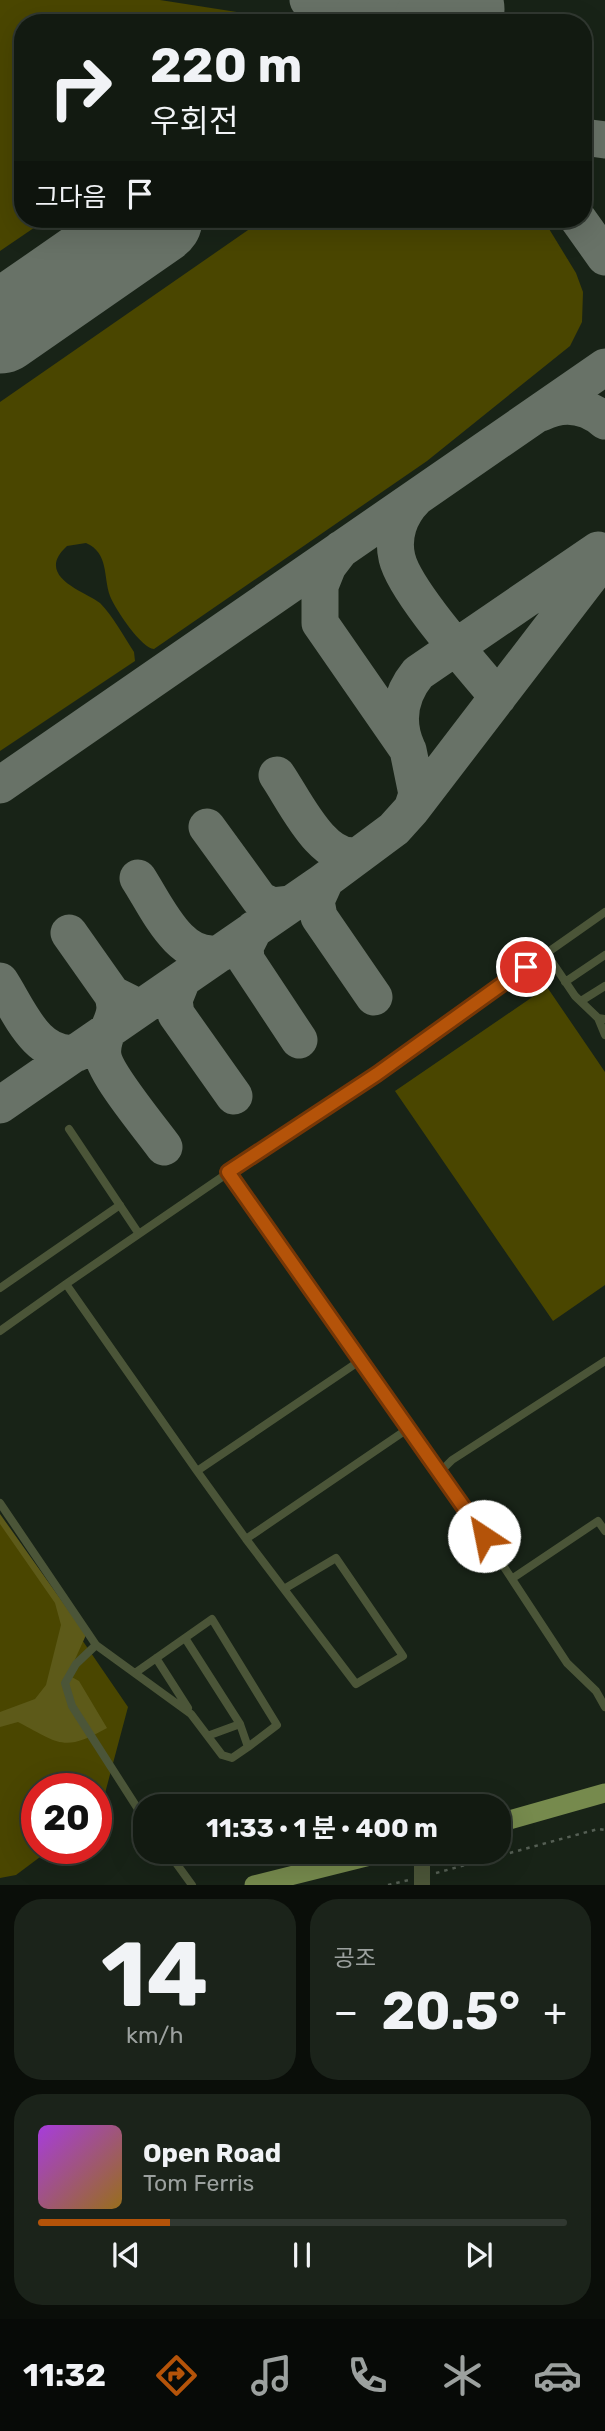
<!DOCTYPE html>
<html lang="ko">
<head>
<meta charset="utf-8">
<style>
  :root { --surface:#121a11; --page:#1b231a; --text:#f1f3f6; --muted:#9ca19f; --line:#313831; --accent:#b45309 }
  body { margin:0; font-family:Rubik,"Noto Sans KR",sans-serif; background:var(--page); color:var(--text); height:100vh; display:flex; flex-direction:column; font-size:26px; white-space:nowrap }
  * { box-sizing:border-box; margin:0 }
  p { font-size:23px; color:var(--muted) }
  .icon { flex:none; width:38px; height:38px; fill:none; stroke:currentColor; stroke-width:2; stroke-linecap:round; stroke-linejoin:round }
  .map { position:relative; height:1885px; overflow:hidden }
  .panel { display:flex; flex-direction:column; gap:14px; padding:14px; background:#0a0e09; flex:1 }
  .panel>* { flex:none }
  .guide { position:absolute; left:14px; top:14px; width:578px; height:214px; border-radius:28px; box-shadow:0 7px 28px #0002,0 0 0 2px var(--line); background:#121a11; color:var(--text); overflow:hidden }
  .speed { position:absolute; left:21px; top:1773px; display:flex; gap:14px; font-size:35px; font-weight:700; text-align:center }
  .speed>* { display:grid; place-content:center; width:91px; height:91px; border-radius:50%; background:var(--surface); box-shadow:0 7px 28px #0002,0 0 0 2px var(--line); line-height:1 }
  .speed .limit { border:10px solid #d22; background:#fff; color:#111 }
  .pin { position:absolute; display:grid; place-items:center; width:60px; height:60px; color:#fff; margin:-30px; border:4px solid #fff; border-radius:50%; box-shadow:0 2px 7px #0007 }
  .me { position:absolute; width:77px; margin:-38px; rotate:326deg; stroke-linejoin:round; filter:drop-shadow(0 0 5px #0008) }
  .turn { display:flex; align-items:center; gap:24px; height:147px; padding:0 21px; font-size:32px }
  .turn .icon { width:91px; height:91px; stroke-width:2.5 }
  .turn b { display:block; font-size:49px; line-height:60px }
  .then { display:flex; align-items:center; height:66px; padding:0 21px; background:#0003; gap:14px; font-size:26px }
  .big { font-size:52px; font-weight:700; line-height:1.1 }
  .panel .widget { flex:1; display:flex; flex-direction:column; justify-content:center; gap:10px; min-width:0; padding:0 24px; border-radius:28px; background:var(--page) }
  .panel .dial { align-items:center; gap:0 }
  .dial b { font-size:91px; line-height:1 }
  .song { display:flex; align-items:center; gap:21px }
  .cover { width:84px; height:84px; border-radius:10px; background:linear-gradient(135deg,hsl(280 70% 55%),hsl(40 70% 35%)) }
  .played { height:7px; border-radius:4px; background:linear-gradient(90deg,var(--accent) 25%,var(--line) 25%) }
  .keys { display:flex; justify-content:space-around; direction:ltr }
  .heat { display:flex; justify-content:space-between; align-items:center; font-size:38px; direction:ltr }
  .panel .tiles { flex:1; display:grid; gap:14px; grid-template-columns:1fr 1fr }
  .widget:last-child { grid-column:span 2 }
  .trip { position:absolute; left:133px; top:1794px; width:378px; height:70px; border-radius:28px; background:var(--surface); box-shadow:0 7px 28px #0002,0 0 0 2px var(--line); font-weight:700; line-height:70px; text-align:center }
  .menu { display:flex; height:112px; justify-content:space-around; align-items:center; background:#070a07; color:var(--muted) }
  .menu .icon { width:49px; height:49px }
  .menu .selected { color:var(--accent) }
  .menu b { font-size:32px; color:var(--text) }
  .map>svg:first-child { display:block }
</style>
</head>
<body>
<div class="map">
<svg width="605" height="1885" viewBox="0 0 605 1885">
  <rect width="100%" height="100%" fill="#182317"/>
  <path fill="#4a4600" d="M0 0H160L262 16 261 23H23V219H47L0 251Z
    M264 219H543L576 273 583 292 582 322 570 346 427 461 154 649C142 649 115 609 110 596 103 576 109 553 86 543L67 546C33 577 87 592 100 603 113 616 124 637 134 652L135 661 0 751V402Z
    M547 987 605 1072V1285L553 1321 395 1091Z
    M0 1520 128 1707 100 1812 96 1815V1788H37V1848H52L16 1875 0 1878Z"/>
  <path fill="#5d5a19" d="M0 1514 86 1635 68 1675 79 1681 107 1728C63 1753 59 1743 18 1722L0 1727V1712L35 1699 46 1685 61 1625 55 1603 0 1524Z"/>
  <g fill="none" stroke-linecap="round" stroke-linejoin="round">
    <path stroke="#687267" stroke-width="37" d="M308 0 403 15 430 23
      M583 137 605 140
      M578 219 605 257
      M541 413C563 402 586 405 605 421
      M415 499C399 515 392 537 397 558 405 592 474 668 498 697
      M407 748C395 721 400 695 418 673L598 550
      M277 775C295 801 323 864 359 855
      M0 785 605 367
      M412 809 605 557
      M207 827 260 900 273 906 291 904
      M138 878C157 907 180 963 221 953
      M325 881 316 901 319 917 374 997
      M254 929 245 947 246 960 299 1040
      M69 933 112 994 134 1005
      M182 980 174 1000 176 1014 234 1096
      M0 981C19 1010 36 1059 77 1053
      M112 994C123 1019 99 1032 103 1056 106 1075 151 1129 164 1147
      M0 1105 320 884 394 829 412 809 417 794 408 750 320 623V586L328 566 341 549"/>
    <path stroke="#687267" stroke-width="91" d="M439 23 459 9
      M0 328 157 219"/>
    <path stroke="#555f54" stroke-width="2.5" stroke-dasharray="3.5 5" stroke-linecap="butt" d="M436 1873 598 1829 605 1830
      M388 1885 409 1880"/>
    <path stroke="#4b5538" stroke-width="8" d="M546 953 575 996 598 1018
      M565 982 605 955
      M581 1001 605 986
      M605 1019 598 1018 605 1035
      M69 1129 139 1234
      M228 1172 441 1471
      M0 1288 120 1205
      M0 1331 66 1284
      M361 1360 197 1471 246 1539 409 1428
      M605 1361 452 1460 441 1471 567 1663 596 1691 605 1707
      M197 1471 66 1284C246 1160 427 1038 605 912
      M0 1503 96 1645 191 1714 222 1755 232 1758 248 1747 240 1724 210 1735
      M246 1539 356 1684 403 1656 336 1558 284 1589
      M513 1578 598 1521 605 1531
      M185 1638 240 1724
      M96 1645 76 1664 65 1683 72 1706 145 1820
      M156 1658 188 1708
      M135 1673 212 1619 277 1725 248 1747
      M168 1852 192 1885"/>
    <path stroke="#4b5538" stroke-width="16" d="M422 1852V1885"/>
    <path stroke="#768a4d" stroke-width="19" d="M499 1823 605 1793
      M254 1885 386 1852"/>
  </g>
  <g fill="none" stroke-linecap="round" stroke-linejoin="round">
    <defs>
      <path id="route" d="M484 1536 228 1172 377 1074 526 967"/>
    </defs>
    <use href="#route" stroke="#753606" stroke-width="18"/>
    <use href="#route" stroke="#b45309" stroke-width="12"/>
  </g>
</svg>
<div class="speed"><div class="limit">20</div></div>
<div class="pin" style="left:526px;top:967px;background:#d93025"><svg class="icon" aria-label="arrive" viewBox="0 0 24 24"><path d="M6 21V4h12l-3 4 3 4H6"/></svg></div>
<svg class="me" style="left:484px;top:1536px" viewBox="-20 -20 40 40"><circle r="19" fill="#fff"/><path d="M0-13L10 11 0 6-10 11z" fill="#b45309"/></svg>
<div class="trip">11:33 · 1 분 · 400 m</div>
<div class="guide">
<div class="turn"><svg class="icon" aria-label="right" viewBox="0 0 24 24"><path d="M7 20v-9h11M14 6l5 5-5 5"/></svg><div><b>220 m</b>우회전</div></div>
<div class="then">그다음<svg class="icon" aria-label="arrive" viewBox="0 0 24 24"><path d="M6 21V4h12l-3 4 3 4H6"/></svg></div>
</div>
</div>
<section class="panel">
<div class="tiles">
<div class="widget dial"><b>14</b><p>km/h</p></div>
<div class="widget"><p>공조</p>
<div class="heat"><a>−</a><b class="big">20.5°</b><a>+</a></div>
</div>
<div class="widget">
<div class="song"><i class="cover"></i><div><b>Open Road</b><p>Tom Ferris</p></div></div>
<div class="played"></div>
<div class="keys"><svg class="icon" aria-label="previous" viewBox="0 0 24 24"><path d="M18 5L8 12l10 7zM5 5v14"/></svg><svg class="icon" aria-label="pause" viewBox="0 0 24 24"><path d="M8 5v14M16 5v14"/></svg><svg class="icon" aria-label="next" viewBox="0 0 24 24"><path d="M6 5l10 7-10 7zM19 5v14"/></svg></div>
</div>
</div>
</section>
<nav class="menu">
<b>11:32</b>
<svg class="icon selected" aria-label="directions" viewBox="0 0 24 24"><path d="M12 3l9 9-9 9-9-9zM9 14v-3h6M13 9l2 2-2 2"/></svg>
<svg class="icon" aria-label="music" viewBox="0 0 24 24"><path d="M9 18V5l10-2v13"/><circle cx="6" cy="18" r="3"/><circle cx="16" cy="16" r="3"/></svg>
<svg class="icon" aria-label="phone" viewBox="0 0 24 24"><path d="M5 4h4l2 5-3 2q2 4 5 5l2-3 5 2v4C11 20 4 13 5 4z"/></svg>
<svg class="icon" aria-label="climate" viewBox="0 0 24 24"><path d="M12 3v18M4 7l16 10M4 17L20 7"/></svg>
<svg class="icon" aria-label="car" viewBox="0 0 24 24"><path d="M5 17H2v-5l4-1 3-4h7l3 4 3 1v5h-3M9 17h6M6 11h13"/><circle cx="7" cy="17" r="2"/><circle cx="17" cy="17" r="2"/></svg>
</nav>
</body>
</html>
